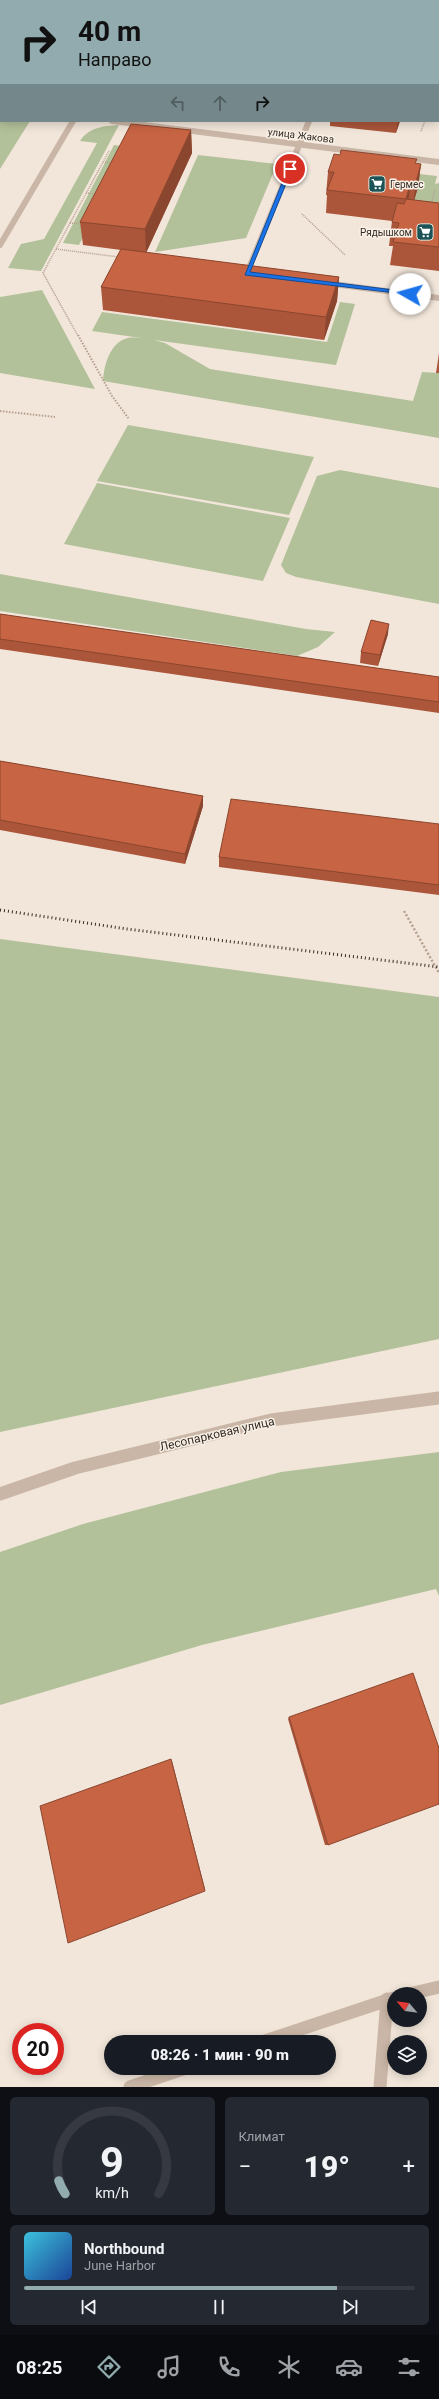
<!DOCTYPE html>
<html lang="ru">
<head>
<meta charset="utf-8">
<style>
  :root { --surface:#171b24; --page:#242831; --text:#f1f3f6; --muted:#9ea1a6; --line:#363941; --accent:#91abae }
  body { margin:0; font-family:Roboto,sans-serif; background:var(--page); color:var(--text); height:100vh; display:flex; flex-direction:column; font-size:15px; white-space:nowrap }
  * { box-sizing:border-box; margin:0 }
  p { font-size:13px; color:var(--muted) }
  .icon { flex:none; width:22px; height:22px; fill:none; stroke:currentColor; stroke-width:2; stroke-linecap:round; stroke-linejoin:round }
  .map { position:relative; height:2087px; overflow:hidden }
  .panel { display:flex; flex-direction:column; gap:10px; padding:10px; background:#0d0f14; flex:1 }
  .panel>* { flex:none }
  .hud { position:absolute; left:0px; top:0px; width:439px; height:122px; box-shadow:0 2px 10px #0003; background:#91abae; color:#111; overflow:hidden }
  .needle { width:26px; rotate:299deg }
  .fabs { position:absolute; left:387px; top:1987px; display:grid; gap:8px }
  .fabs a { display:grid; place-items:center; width:40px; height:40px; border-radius:50%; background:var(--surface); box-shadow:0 2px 10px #0003; font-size:20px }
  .speed { position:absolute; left:12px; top:2023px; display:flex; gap:8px; font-size:20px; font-weight:700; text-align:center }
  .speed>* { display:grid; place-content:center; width:52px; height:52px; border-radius:50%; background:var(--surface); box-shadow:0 2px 10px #0003; line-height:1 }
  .speed .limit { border:6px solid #d22; background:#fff; color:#111 }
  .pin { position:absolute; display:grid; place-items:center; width:34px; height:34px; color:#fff; margin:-17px; border:2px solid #fff; border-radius:50%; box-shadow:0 1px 4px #0007 }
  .me { position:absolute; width:44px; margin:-22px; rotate:277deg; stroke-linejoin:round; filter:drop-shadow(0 0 3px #0008) }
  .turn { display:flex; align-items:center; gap:14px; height:84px; padding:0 12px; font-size:18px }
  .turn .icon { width:52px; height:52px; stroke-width:2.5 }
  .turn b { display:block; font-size:28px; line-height:34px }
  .lanes { display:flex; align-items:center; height:38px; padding:0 12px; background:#0003; justify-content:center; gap:20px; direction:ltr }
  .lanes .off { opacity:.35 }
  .big { font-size:30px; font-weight:800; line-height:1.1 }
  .panel .widget { flex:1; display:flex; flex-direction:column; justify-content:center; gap:6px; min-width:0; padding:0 14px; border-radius:6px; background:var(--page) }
  .panel .dial { align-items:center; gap:0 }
  .dial svg { height:104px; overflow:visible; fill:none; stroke:var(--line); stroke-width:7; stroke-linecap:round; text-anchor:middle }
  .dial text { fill:var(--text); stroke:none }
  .song { display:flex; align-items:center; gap:12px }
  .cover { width:48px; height:48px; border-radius:6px; background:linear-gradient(135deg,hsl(190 70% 55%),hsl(220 70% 35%)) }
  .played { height:4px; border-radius:2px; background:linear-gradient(90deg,var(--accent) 80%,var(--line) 80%) }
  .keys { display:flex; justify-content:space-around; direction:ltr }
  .heat { display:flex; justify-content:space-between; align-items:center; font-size:22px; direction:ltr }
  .panel .tiles { flex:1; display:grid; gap:10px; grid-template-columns:1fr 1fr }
  .widget:last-child { grid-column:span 2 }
  .trip { position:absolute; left:104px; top:2035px; width:232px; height:40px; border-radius:20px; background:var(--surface); box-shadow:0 2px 10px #0003; font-weight:800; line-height:40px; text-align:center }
  .tabs { display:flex; height:64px; justify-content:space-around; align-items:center; background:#090b0e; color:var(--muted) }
  .tabs .icon { width:28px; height:28px }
  .tabs .current { color:var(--accent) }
  .tabs b { font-size:18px; color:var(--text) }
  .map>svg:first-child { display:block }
</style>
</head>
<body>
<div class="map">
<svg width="439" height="2087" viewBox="0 0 439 2087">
  <rect width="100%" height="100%" fill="#f2e6da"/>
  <path fill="#b3c19a" d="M0 89 1 121H30L0 169Z
    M119 125 41 271 8 268 21 244 44 239 97 143 80 141C89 127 104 126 119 125Z
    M114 145 128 147 79 245 63 243Z
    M198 155 277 164 246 238 155 252Z
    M343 165 437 176 435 184 439 183V226Z
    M42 290 95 389 0 373V297Z
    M340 302 355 304 336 365 154 340 165 343 210 369 413 401 422 372 439 373V438L103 381C104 365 110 342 128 338 132 337 137 338 141 338L92 331 102 312 327 342Z
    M128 425 314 457 289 515 97 481Z
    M340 470 439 488V604L296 577 286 573 281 565 317 476Z
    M97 483 290 518 263 581 64 544Z
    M0 574 306 629 335 632 318 647 297 656 0 611Z
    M0 939 439 997V1339L0 1432Z
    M439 1452V1596L436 1589 202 1645 0 1705V1552L83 1524 281 1472Z"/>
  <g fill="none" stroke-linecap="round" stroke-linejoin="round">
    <path stroke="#b5a090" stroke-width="1.5" stroke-dasharray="1 1" stroke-linecap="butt" d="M421 131 425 121
      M103 162 113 163
      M86 193 98 194
      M431 205 435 190
      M302 214 345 255
      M70 223 84 224
      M56 249 119 257
      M78 336 43 273 109 151"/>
    <path stroke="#b5a090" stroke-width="2" stroke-dasharray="1.5 1.5" stroke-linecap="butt" d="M78 335 112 396 129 419
      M0 411 55 417"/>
    <path stroke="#b5a090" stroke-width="2.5" stroke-dasharray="2 2" stroke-linecap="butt" d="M404 911 439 973"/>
    <path stroke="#cab6a6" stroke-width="6" d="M112 121 439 162
      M0 245 73 121
      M247 273 309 121
      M326 283 439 298"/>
    <path stroke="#cab6a6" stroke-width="13" d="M0 1494 75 1468 271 1420 439 1398
      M409 1994 439 1987
      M262 2042 394 1998
      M130 2087 186 2068
      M380 2087 387 1999"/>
    <path stroke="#352c27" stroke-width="3" stroke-dasharray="1 3" stroke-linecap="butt" d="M0 910 127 929 439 967"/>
  </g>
  <path fill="#ab563a" d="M0 0H82V1H1V86H0Z
    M225 0H334V1H224Z
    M330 121H400L396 133 330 126Z
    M191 130 192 153 146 253 339 277 337 301 324 340 103 310 101 287 121 250 83 245 80 222Z
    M340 155 421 164 418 187 414 200 439 203V271L390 265 393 246H389L392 221 326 213 327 195H326L328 172Z
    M439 353V373H436Z
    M0 614 439 677V713L0 649Z
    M388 634 378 666 360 663 361 652Z
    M0 761 203 796V806L185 864 0 830Z
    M439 824V895L219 867V857Z
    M289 1717 328 1845H325L288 1719Z"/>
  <path fill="#8b462f" d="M66 0H82V1H66Z
    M438 48H439V70H438Z
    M398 121H400L396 133Z
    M191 130 192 153 146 253 145 229Z
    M421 164 418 187 413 205 416 182Z
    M411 181 408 204 406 199Z
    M339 277 337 301 324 340 326 317Z
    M389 624 388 634 378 666 380 655Z
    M203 796V806L185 864V854Z
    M171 1759 172 1761 205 1889V1891Z"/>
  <path fill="#c76443" stroke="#8b462f" d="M0 0H66V1H1V64H0Z
    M225 0H258L257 1H224Z
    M438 13H439V48H438Z
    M131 124 191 130 145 229 80 222Z
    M341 150 417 159 415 163 421 164 416 182 411 181 406 199 327 190 334 172H328L334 154 340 155Z
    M406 199 439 203V247L393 242 399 223 392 222 397 203 404 204Z
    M121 249 339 277 326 317 101 287Z
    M0 614 439 677V702L0 639Z
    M371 620 389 624 380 655 361 652Z
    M0 761 203 796 185 854 0 820Z
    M231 799 439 824V885L219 857Z
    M413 1673 439 1748V1804L328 1845 289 1717Z
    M171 1759 205 1891 68 1943 40 1806Z"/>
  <path fill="#1a73e8" stroke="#114b97" d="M288 168 292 169 250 272 410 292 412 295 245 275Z"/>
  <defs>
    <symbol id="supermarket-square" viewBox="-11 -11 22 22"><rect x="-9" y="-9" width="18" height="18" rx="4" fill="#1c5357" stroke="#f9f1e6"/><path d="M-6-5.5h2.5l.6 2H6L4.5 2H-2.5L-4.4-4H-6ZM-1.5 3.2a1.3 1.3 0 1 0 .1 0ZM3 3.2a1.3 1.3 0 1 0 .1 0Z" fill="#fff"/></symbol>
  </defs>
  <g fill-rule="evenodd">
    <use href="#supermarket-square" x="367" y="174" width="20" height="20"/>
    <use href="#supermarket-square" x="415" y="222" width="20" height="20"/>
  </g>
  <g text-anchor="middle" stroke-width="3" stroke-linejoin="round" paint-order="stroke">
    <g font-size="10" fill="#352c27" stroke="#f9f1e6">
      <text transform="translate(301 135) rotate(7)" y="4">улица Жакова</text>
    </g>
    <g font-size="10" fill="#352c27" stroke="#f9f1e6" text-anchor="start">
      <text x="390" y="188">Гермес</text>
      <text x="412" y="236" text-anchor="end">Рядышком</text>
    </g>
    <g font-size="12" fill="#352c27" stroke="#f9f1e6">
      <text transform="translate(217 1434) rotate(-13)" y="4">Лесопарковая улица</text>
    </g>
  </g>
</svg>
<div class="fabs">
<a><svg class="needle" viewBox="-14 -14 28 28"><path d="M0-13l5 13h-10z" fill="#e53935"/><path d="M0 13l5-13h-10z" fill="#9ea1a6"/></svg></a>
<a><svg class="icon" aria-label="layers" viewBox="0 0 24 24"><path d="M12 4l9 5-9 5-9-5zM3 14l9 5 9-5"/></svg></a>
</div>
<div class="speed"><div class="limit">20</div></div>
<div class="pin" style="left:290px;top:169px;background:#d93025"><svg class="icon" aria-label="arrive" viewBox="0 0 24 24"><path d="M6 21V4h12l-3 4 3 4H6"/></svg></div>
<svg class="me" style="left:410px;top:294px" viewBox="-20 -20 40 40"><circle r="19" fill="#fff"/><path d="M0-13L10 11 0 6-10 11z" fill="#1a73e8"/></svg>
<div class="trip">08:26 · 1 мин · 90 m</div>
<div class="hud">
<div class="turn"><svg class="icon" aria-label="right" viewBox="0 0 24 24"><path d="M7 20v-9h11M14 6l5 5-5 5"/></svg><div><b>40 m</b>Направо</div></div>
<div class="lanes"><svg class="icon off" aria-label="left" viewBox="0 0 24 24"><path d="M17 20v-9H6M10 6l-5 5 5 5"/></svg><svg class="icon off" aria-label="ahead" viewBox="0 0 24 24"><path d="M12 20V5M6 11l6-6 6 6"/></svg><svg class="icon" aria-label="right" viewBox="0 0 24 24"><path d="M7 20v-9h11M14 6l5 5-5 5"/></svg></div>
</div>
</div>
<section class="panel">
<div class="tiles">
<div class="widget dial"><svg viewBox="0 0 100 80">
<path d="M14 69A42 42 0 1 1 86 69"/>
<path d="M14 69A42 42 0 0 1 9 59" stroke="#91abae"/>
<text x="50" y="56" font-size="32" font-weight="700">9</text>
<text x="50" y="72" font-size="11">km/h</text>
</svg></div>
<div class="widget"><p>Климат</p>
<div class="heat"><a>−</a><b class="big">19°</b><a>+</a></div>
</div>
<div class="widget">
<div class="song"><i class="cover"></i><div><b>Northbound</b><p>June Harbor</p></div></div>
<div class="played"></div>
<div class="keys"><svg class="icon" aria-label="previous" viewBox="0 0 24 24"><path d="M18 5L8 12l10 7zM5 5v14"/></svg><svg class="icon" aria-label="pause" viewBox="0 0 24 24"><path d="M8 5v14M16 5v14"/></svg><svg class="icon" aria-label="next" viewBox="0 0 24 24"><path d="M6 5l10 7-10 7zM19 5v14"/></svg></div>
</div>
</div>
</section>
<nav class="tabs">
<b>08:25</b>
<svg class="icon current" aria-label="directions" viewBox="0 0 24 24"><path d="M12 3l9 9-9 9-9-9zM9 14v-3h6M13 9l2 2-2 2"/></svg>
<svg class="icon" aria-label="music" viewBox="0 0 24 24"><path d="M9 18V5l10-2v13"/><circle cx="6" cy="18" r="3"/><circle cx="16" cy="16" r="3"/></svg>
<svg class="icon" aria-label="phone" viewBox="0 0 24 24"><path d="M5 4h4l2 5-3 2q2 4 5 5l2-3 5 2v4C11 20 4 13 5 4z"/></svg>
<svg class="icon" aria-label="climate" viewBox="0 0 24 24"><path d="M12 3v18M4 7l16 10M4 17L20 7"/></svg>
<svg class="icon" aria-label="car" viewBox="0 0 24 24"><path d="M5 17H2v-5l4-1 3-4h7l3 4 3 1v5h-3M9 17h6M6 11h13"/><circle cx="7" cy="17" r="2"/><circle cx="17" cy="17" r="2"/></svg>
<svg class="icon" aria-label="filters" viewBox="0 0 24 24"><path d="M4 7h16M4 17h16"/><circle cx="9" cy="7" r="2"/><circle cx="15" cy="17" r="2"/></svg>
</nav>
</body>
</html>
